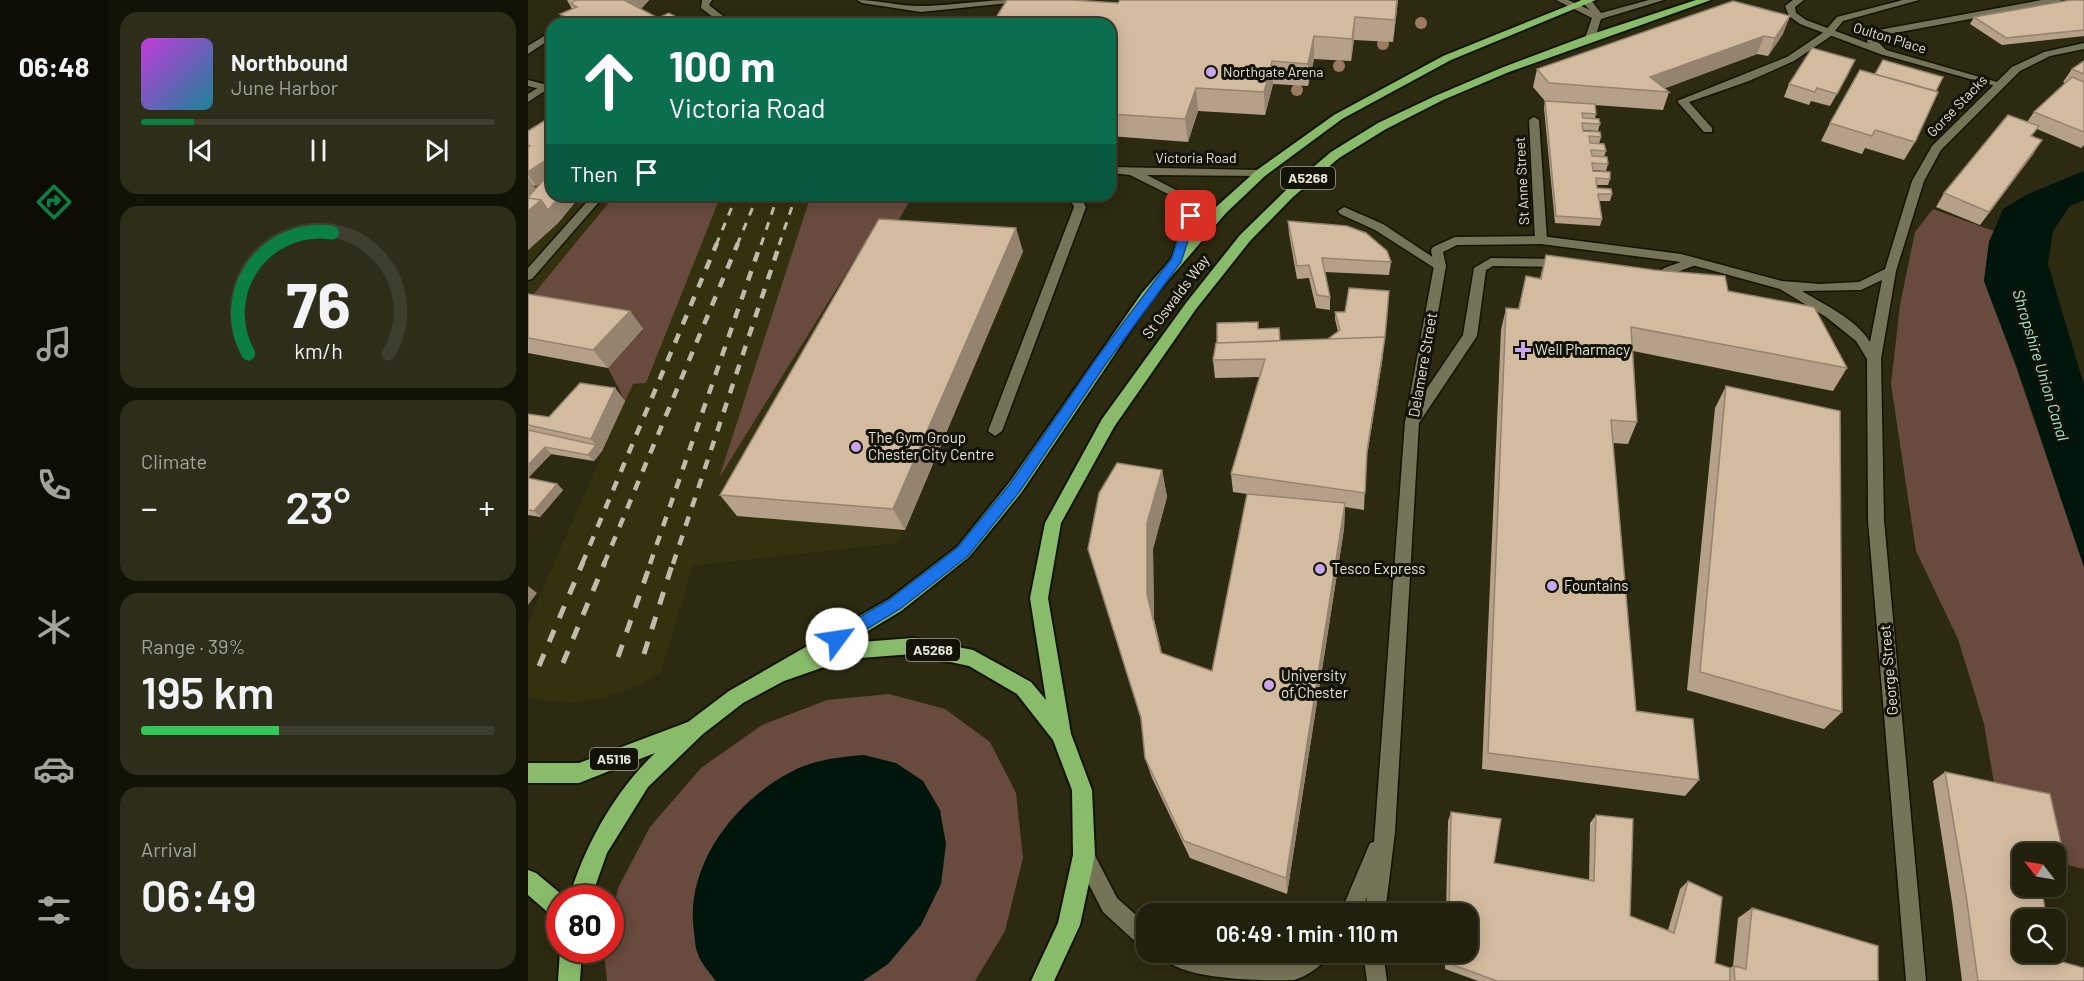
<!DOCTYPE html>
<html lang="en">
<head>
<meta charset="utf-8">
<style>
  :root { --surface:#21200c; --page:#2d2d1a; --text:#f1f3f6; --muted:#a2a39d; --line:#3e3e2d; --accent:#0b8043 }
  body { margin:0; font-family:Barlow,sans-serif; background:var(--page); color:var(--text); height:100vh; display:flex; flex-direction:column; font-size:22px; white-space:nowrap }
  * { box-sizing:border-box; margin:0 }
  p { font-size:20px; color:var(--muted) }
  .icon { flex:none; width:33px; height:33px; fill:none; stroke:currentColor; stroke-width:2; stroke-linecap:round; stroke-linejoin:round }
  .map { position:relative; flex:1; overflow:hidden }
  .side { display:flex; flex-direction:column; gap:12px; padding:12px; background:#121207; width:420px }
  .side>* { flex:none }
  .guide { position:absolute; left:18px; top:18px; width:570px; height:183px; border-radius:18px; box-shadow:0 3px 15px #0003,0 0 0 2px var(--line); background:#0b6e4f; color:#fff; overflow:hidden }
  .needle { width:39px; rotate:301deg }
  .controls { position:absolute; left:1484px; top:843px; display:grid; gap:12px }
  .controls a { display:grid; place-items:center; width:54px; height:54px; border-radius:12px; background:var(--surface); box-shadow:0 3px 15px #0003,0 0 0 2px var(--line); font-size:30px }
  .speed { position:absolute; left:18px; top:885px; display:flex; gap:12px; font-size:30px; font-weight:700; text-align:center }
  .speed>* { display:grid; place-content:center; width:78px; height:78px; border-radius:50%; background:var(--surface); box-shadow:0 3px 15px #0003,0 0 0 2px var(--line); line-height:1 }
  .speed .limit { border:9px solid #d22; background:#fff; color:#111 }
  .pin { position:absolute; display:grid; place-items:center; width:51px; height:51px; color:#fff; margin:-26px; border-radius:12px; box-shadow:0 3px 9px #0006 }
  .me { position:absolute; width:66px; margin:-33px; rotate:59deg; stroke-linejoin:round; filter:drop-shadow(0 0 4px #0008) }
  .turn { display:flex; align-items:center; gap:21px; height:126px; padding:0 24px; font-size:27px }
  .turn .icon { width:78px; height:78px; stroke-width:2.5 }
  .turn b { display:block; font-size:42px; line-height:51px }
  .then { display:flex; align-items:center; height:57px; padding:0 24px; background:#0003; gap:12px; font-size:22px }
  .big { font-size:45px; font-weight:600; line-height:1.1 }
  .side .widget { flex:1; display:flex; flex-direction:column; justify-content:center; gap:9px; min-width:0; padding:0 21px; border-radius:18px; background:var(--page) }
  .side .dial { align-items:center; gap:0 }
  .dial svg { height:156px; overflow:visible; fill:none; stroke:var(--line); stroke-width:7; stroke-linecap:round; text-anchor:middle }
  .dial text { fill:var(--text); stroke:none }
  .song { display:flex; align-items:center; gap:18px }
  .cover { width:72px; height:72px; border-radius:9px; background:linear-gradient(135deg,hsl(290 70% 55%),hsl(190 70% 35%)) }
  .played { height:6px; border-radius:3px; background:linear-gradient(90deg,var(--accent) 15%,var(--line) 15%) }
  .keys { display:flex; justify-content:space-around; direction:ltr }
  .heat { display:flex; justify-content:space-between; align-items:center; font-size:33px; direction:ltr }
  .charge { height:9px; border-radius:4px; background:linear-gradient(90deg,#34c759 39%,var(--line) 0) }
  .trip { position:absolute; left:608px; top:903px; width:342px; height:60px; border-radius:18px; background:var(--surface); box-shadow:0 3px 15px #0003,0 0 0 2px var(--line); font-weight:600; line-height:60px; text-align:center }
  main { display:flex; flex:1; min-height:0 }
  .tab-bar { display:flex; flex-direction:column; width:108px; justify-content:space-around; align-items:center; background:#0d0d05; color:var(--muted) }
  .tab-bar .icon { width:42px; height:42px }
  .tab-bar .on { color:var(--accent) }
  .tab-bar b { font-size:27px; color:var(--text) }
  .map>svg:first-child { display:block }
</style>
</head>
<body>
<main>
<nav class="tab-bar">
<b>06:48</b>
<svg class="icon on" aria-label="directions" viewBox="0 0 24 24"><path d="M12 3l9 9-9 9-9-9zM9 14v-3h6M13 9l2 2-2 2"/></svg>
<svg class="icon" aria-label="music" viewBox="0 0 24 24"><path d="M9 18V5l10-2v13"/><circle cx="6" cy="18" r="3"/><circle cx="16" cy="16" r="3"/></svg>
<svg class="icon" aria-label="phone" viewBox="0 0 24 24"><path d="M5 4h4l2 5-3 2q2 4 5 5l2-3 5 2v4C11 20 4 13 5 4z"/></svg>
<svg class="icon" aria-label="climate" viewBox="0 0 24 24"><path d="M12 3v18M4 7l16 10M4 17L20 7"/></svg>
<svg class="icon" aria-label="car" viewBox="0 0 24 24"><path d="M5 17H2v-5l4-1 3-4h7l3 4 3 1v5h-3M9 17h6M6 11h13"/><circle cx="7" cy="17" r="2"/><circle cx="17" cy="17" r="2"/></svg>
<svg class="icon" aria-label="filters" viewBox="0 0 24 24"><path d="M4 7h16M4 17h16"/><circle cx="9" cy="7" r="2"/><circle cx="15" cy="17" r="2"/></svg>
</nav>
<section class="side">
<div class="widget">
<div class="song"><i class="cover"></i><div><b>Northbound</b><p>June Harbor</p></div></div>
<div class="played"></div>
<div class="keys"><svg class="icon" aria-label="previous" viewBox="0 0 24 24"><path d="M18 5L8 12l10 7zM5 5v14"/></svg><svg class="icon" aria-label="pause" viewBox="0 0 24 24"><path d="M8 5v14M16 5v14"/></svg><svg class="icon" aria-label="next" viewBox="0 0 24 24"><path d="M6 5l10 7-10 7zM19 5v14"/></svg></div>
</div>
<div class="widget dial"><svg viewBox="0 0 100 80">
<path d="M14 69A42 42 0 1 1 86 69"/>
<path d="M14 69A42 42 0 0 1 57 7" stroke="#0b8043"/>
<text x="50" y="56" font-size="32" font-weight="700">76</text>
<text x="50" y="72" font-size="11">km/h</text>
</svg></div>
<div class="widget"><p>Climate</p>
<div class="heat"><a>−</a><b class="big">23°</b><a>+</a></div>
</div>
<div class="widget"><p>Range · 39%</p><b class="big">195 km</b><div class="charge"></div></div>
<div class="widget"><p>Arrival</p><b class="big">06:49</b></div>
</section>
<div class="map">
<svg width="1556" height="981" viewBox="0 0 1556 981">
  <rect width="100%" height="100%" fill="#2c2a10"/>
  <path fill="#34310f" d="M0 148 24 195H87L0 301Z
    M193 195H385L360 240 498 250 370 543 165 566 133 672 109 686 78 697 47 703 19 701 0 697V623L105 383 118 382Z"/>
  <path fill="#684a3e" d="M87 195H193L118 383 105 384 97 401 80 368 115 330 0 301Z
    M283 195H385L359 240 340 238 191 478Z
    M1405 209 1466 231 1461 242 1456 281 1488 367 1556 567V869L1527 862V854L1468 795 1456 724 1430 639 1388 551 1363 384 1372 305 1387 232Z
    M361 694 417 709 462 742 488 793 495 858 477 931 447 981H79L76 954 77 950H82L83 923 90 888 122 827 173 768 234 725 299 700Z"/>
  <path fill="#00160d" d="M1556 171V200L1542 206 1525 231 1520 264 1556 385V567L1489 367 1456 281 1461 242 1475 209 1500 194Z
    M336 755 368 763 395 781 412 810 418 844 413 884 393 925 360 964 335 981H188C182 973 173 964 170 954 167 948 167 939 166 932 156 867 206 802 261 773 284 760 310 757 336 755Z"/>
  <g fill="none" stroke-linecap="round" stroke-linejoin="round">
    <defs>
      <path id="service" d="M174 0H184L181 5 205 24H194L173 8Z
        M329 0C351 0 375 7 396 6 426 5 455 0 486 0L481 3 393 12 334 3Z
        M1375 0H1391L1315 21 1303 36 1266 61 1221 81 1161 102 1184 128V132H1176L1149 101 1259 57 1296 32 1309 17Z
        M1514 0H1534L1529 3 1350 36 1349 41 1360 52 1355 55 1339 42 1340 34 1345 31Z
        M16 84 20 85V89L0 102V94Z
        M65 195H77L4 279 0 280V268Z
        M534 195H551L558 207 474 431 467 436 460 431 546 207 542 199Z
        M816 207 855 224 918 266 916 269H908L847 230 812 214 810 211Z
        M963 258 1036 259 1042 263 1036 267 965 266 958 270 949 336 889 426H879L877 422 879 418 935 335 946 268Z
        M1164 258 1168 259 1170 262 1168 265 1144 274 1124 287 1118 283 1136 268Z"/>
      <path id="minor" d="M1265 0H1276L1267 7 1268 13 1278 20 1358 50 1476 84 1471 87 1352 54 1272 24 1261 16 1257 6Z
        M24 31V38L0 54V46Z
        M1006 117 1011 120 1019 240 1013 244 1007 240 1001 120Z"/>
      <path id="tertiary" d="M1028 0H1040L1062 10 1052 0H1063L1073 13 1121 0H1136L1073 19 1067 38 1062 41 1057 38 1064 18Z
        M1556 43V49L1522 56 1492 71 1413 150 1396 181 1368 271 1353 359 1356 520 1398 981H1378L1340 520 1339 359 1328 341 1298 317 1252 289 1153 262 1013 244 929 245 915 252 918 266 891 422 867 832 857 914H837L839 897 832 914H812L842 843 846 842 877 422 906 266 903 250 905 247 927 237 1013 236 1153 254 1254 281 1292 284 1331 282 1357 269 1384 181 1404 146 1484 67 1516 52ZM1354 280 1342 342C1328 319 1297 305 1274 291L1333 290Z
        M0 80 24 86V92L0 86Z
        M582 167 733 170 739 173 733 176 619 175 648 190 669 216 655 259 649 263 643 259 657 216 640 194 602 175 582 173Z
        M556 845 563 848 589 898 618 924V948L611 945 575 912 546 855 549 848Z
        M631 952H663L686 959 721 964 754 962 765 960 775 952H801C796 966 779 976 766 980 739 981 643 981 631 952Z
        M835 952H855L859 981H839Z"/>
      <path id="trunk" d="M1054 0H1068L923 60 814 119 737 176 698 213 624 299 493 493 441 557 373 611 320 643 385 638 445 650 503 682 518 700 502 598 517 523 574 419 658 303 712 235 757 191 803 152 850 123 907 96 973 68 1058 36 1168 0H1183L981 72 915 100 858 129 811 158 765 197 722 241 668 309 586 427 533 523 520 598 543 734 564 790 567 855 552 925 526 981H503L530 923 545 855 544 790 525 740 489 694 441 666 385 654 319 659 256 681 215 703 175 734 120 787 79 853 63 898H41C57 845 87 791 127 753L51 783H0V763H51L160 722 201 691 361 599 429 547 481 483 614 293 688 207 729 170 806 115 915 56Z
        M0 870 8 873 38 898H32V919L24 916 0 895Z
        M32 950H54L52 981H30Z"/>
    </defs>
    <use href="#service" stroke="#141200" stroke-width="3"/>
    <use href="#minor" stroke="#141200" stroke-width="3"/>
    <use href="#tertiary" stroke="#141200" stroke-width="3"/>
    <use href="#trunk" stroke="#141200" stroke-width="4"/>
    <use href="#service" fill="#757458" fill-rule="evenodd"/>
    <use href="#minor" fill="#757458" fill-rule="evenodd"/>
    <use href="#tertiary" fill="#757458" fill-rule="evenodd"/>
    <use href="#trunk" fill="#88bc6a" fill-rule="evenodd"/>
    <path stroke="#bdbcaa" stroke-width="3" stroke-dasharray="8 8" stroke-linecap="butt" d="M188 245 209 195
      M209 245 230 195
      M233 245 250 195
      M251 245 268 195"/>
    <path stroke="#bdbcaa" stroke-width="4.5" stroke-dasharray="10 10" stroke-linecap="butt" d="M54 564 189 243
      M76 564 210 243
      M122 564 233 243
      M145 564 252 243"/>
    <path stroke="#bdbcaa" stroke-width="5" stroke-dasharray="13 13" stroke-linecap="butt" d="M116 654 145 562
      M90 657 123 562
      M35 663 77 562
      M11 666 55 562"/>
  </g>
  <g fill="#9d7b63">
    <circle cx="893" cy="23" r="6"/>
    <circle cx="855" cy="44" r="6"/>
    <circle cx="811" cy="66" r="6"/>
    <circle cx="769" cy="90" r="6"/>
  </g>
  <path fill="#b5a189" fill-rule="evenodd" d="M39 0H121L113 9 130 18 161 24H38L32 14 44 9Z
    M870 0 865 42 826 40 823 61 786 59 780 86 745 84 737 115 670 111 660 142 582 136V24L590 3Z
    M1556 0V36L1474 45 1442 24 1446 17Z
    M1205 1 1255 34 1240 56 1229 54 1137 88 1141 92 1135 110 1067 105 1068 114 1067 119 1072 124 1070 131 1055 130V131L1073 137 1071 144 1078 151 1076 157 1080 164 1078 171 1065 170V171L1082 179 1080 185H1069V188L1084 194 1082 201H1071L1074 219 1072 226 1027 223 1016 108 1017 101 1005 87 1009 69Z
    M1556 61V145L1553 148 1509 129 1504 136 1506 153 1452 225 1408 207 1416 193 1499 122 1506 112 1537 83 1535 82 1544 69Z
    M1332 70 1387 142 1376 160 1337 148 1334 154 1293 141 1302 123Z
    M1321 73 1302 106 1283 101 1281 105 1256 97 1261 84Z
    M0 131 24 195H53L30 223 0 250ZM15 181 8 189 5 185 8 186Z
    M760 221 863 262 861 275 797 272 802 297V310L788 308 781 278 769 279 761 234Z
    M495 251 377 530 209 516 192 495Z
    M1018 255 1200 291 1319 368 1305 391 1105 351 1109 422 1100 444 1085 443 1108 711 1171 780 1157 796 954 769 973 330 978 308 990 309 998 276 1012 278Z
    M0 294 102 311 115 329 80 368 0 353Z
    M807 312 855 356 838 462 836 510 817 507 816 529 759 894 662 858 624 778 617 758 613 718 560 549 634 470 639 497 625 549 626 619 634 653 684 671 734 496 705 492 703 474 732 377 687 378 685 360 730 329 752 341 800 339 810 332 807 319Z
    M1198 386 1314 712 1296 729 1159 690 1187 408Z
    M87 388 97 401 74 451 66 461 23 454 0 478V414L21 417Z
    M0 478 29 484 35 490 12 517 0 515Z
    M1417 772 1522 794 1537 861 1527 866V854H1494V886H1513L1519 920H1494V952H1526L1527 960 1556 968V981H1434L1424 902 1405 781Z
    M923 812 966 863 1061 880 1062 823 1068 815 1102 916 1140 930 1152 889 1160 881 1187 963 1202 968 1205 966 1210 918 1224 908 1350 981H950L917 969V952H939V914H918L920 821Z"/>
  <path fill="#94836f" d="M88 0H121L101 22Z
    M869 0H870L865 42 867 20Z
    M1262 16 1255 34 1240 56 1247 38Z
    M827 17 826 40 823 61 824 39Z
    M786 36V59L780 86V64Z
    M1236 36 1229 54 1130 91 1122 77Z
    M744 61 745 84 737 115 736 92Z
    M668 88 670 111 660 142 657 119Z
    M1514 140 1506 153 1452 225 1461 212Z
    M24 156V175L8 186 0 175V172Z
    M0 178 15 198 33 195H53L30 223 0 250Z
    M488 228 495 251 377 530 365 509Z
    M102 311 115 329 80 368 65 350Z
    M857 337 855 356 837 468 839 451Z
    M87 388 97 401 74 451 66 461 60 455 68 445 63 439Z
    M17 447 23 454 0 478V465Z
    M634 470 639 497 625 549 626 619 639 676 619 594V523Z
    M29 484 35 490 12 517 6 511Z
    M817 503 816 529 759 894 758 878Z
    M0 586 9 593 0 605Z"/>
  <path fill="#d3bb9f" stroke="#94836f" stroke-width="1.5" d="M48 0H96L130 18 141 13 161 24H49L32 14 49 7 43 4Z
    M479 0H544L590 3 592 0H869L867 20 827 17 824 39 786 36 780 64 744 61 736 92 668 88 657 119 582 114V24H464Z
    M1543 0H1556V30L1478 38 1446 17Z
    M1205 1 1262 16 1247 38 1236 36 1122 77 1141 92 1021 83 1009 69Z
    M1284 48 1327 60 1309 94 1289 88 1287 92 1261 84Z
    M1355 60 1415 77 1408 91 1347 74Z
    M1556 61V74L1544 69Z
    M1332 70 1410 92 1387 142 1347 130 1344 136 1302 123Z
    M1544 77 1556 82V132L1506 112Z
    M1017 101 1067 104 1068 114 1054 113 1055 118 1071 119 1072 124 1054 123 1055 131 1072 132 1073 137 1061 136 1062 143 1076 144 1078 151 1063 150 1064 156 1079 157 1080 164 1064 163 1065 171 1082 172V179L1068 178 1069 188 1083 189 1084 194H1070L1074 219 1028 216Z
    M1480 115 1511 126 1503 136 1514 140 1461 212 1416 193Z
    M24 116V156L0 172V147L2 146 0 145V131Z
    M24 171V195H33L20 210 13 200 0 198V197Z
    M0 198 13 200 0 211Z
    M351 219 488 228 365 509 192 495Z
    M760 221 819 226 838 233 859 251 863 262 794 258 802 297 789 295 781 265 769 266Z
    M1018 255 1126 270 1197 276 1200 291 1286 307 1319 368 1103 327 1109 422 1083 420 1108 711 1165 719 1171 780 960 753 978 308 991 309 998 276 1013 279Z
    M821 288 861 291 857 337 800 339 812 330 807 312H817Z
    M0 294 102 311 65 350 0 338Z
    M730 322V329L751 328 752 341 689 343V323Z
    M857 337 839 451 837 493 703 474 737 359 685 360 688 343Z
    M52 383 87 388 63 439 0 425V414L21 417Z
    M1198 386 1312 411 1314 712 1172 672Z
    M0 430 68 445 60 455 17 447 0 465Z
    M589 463 634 470 619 523V594L633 653 684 671 719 494 817 503 758 878 656 841 617 758 613 718 560 549 571 493Z
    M0 478 29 484 6 511 0 510Z
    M1417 772 1522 794 1537 861 1527 859V854H1494V886H1513L1519 920H1494V952H1526L1527 960 1556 968V981H1450L1438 895Z
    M923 812 973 819 966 863 1066 881 1068 815 1105 819 1102 916 1146 933 1160 881 1194 897 1187 963 1202 968V981H969L920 963 921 952H939V914H921Z
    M1224 908 1350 946V981H1207L1206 966 1218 969Z"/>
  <path fill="#1a73e8" stroke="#114b97" stroke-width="1.5" d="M663 213 668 216 653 262 577 365 492 491 440 556 372 609 314 644 309 646 303 644 301 639 303 634 361 600 429 548 482 484 568 359 644 258 657 216Z"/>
  <g fill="#c7a6ef" stroke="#131207" stroke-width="2">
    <circle cx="683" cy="72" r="6"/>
    <path d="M992 341h6v6h6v6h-6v6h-6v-6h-6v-6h6z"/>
    <circle cx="328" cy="447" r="6"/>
    <circle cx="792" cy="569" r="6"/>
    <circle cx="1024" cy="586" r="6"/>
    <circle cx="741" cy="685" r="6"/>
  </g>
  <g text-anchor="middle" stroke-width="6" stroke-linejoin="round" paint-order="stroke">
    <g font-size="14" fill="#e6e5d6" stroke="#131207">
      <text transform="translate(1362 38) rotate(17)" y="5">Oulton Place</text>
      <text transform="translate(1429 106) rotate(-46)" y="5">Gorse Stacks</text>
      <text x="668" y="163">Victoria Road</text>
      <text transform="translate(994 181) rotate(-93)" y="5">St Anne Street</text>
    </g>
    <g font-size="14" fill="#e6e5d6" stroke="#131207" text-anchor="start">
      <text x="695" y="77">Northgate Arena</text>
    </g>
    <g fill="#131207" stroke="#a7a698" stroke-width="1.5">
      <rect x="753" y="167" width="54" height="22" rx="4.5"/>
      <rect x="378" y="639" width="54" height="22" rx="4.5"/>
      <rect x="62" y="748" width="48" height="22" rx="4.5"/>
    </g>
    <g font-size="14" font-weight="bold" fill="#e6e5d6">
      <text x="780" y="183">A5268</text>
      <text x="405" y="655">A5268</text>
      <text x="86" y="764">A5116</text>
    </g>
    <g font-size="15" fill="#e6e5d6" stroke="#131207">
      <text transform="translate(648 297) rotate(-53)" y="5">St Oswalds Way</text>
      <text transform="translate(895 365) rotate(-80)" y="5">Delamere Street</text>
      <text transform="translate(1361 670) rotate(-95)" y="5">George Street</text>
    </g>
    <g font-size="15" fill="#e6e5d6" stroke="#131207" text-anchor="start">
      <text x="1007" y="355">Well Pharmacy</text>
      <text x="340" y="443">The Gym Group<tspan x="340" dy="17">Chester City Centre</tspan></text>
      <text x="804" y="574">Tesco Express</text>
      <text x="1036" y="591">Fountains</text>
      <text x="753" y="681">University<tspan x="753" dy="17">of Chester</tspan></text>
    </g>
    <g font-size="16" font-style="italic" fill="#a6e9cf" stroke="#131207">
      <text transform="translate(1513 365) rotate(73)" y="6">Shropshire Union Canal</text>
    </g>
  </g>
</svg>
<div class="controls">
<a><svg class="needle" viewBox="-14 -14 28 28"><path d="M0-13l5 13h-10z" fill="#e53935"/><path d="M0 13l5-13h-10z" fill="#a2a39d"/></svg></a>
<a><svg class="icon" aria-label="search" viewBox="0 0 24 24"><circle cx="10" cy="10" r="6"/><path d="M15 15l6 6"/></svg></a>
</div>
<div class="speed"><div class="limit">80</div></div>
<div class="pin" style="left:663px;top:216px;background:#d93025"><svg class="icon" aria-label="arrive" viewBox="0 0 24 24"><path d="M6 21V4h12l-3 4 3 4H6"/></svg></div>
<svg class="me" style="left:309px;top:639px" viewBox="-20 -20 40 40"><circle r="19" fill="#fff"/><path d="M0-13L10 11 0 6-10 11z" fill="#1a73e8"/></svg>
<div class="trip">06:49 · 1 min · 110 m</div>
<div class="guide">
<div class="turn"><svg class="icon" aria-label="ahead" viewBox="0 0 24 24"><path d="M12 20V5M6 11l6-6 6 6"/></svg><div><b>100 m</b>Victoria Road</div></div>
<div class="then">Then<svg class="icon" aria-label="arrive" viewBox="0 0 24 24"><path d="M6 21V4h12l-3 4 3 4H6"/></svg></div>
</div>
</div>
</main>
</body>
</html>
